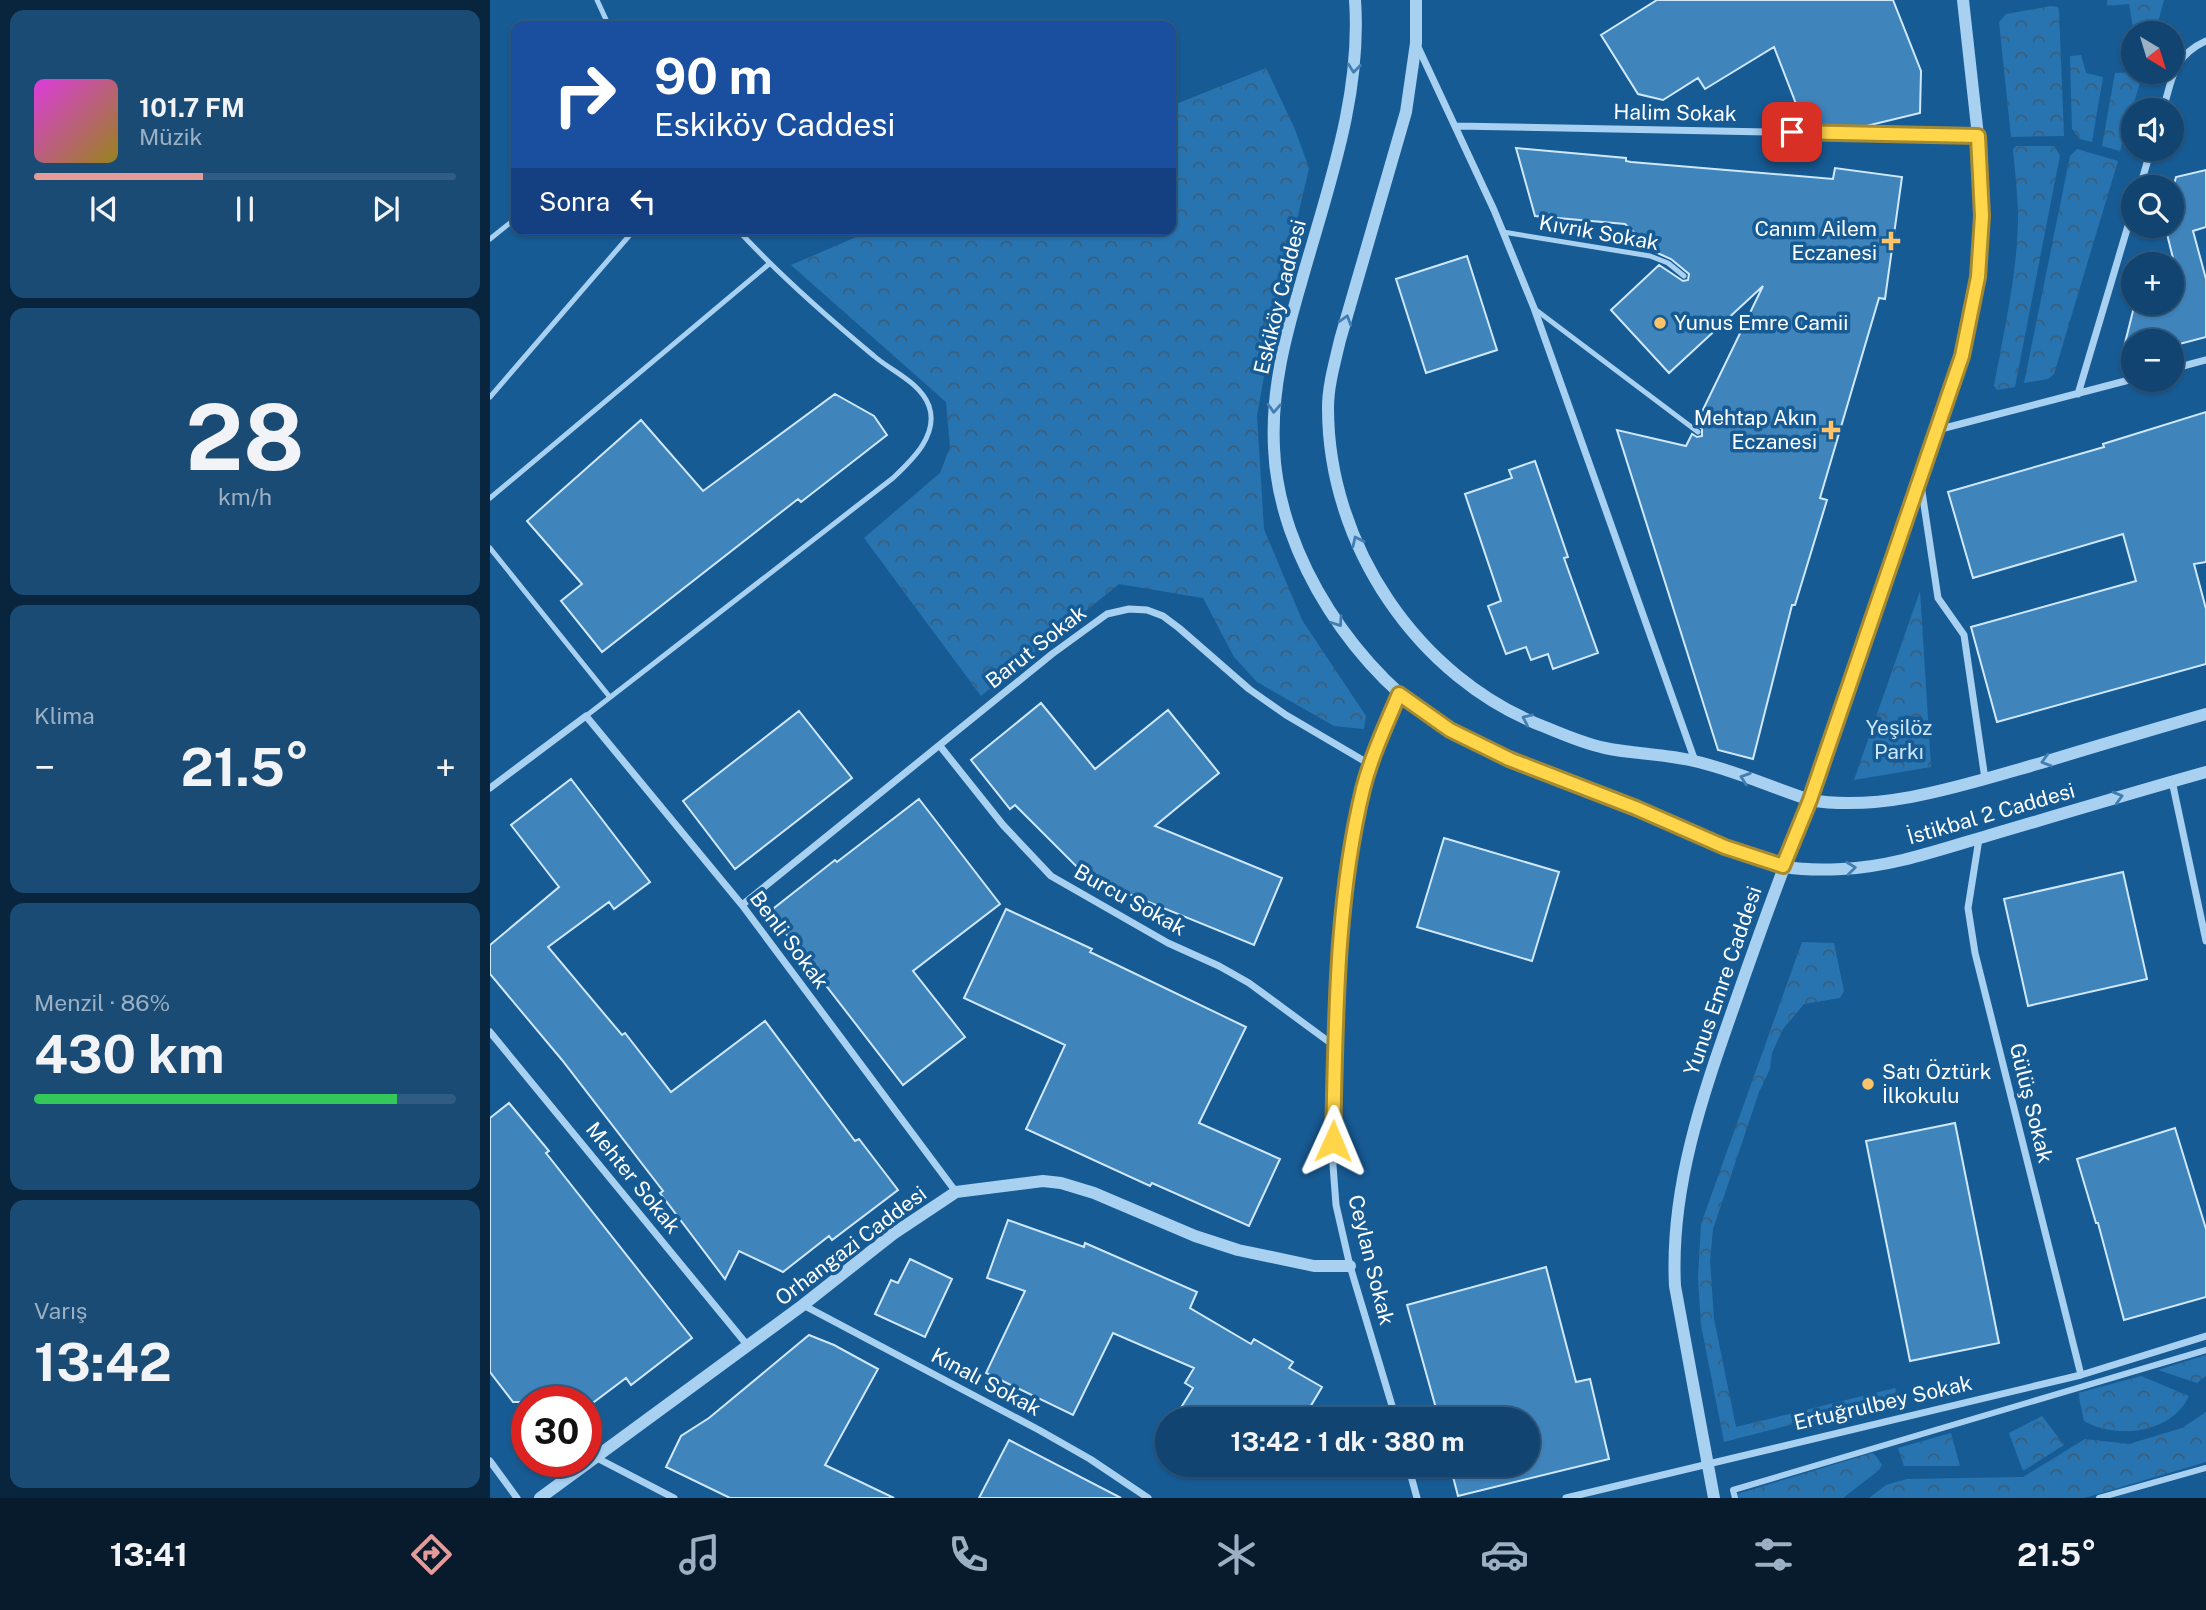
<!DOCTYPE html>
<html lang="tr">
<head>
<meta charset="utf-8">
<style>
  :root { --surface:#114470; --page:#1a4b75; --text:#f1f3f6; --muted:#9cb0c3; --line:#305c83; --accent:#e69b98 }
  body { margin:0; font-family:"Public Sans",sans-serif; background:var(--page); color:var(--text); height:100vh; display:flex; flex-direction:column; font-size:26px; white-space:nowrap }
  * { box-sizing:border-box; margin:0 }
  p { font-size:23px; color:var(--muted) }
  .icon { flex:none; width:38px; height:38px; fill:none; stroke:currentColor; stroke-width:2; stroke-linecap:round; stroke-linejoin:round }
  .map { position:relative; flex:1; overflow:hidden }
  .details { display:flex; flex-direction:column; gap:10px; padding:10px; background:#09253e; width:490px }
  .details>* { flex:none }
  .top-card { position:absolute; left:21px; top:21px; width:665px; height:214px; border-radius:14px; box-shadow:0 2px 5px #0004,0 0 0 2px var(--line); background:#1a4fa0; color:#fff; overflow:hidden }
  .needle { width:46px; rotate:142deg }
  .buttons { position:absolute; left:1631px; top:21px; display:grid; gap:14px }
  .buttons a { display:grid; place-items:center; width:63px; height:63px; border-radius:50%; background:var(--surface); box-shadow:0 2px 5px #0004,0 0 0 2px var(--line); font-size:35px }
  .speed { position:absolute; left:21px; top:1386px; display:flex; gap:14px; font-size:35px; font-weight:700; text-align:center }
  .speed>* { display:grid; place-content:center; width:91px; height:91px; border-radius:50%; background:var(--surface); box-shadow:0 2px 5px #0004,0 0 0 2px var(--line); line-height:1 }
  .speed .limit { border:10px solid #d22; background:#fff; color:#111 }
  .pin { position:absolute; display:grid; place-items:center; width:60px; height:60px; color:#fff; margin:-30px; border-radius:14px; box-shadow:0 4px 10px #0006 }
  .me { position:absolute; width:77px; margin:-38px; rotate:1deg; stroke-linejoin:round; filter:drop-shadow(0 0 5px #0008) }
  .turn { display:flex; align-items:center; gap:24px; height:147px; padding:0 28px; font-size:32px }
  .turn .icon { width:91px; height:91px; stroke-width:2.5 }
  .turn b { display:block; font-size:49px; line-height:60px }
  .then { display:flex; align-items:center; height:66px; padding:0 28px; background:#0003; gap:14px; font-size:26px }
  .big { font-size:52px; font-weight:700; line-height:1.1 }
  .details .widget { flex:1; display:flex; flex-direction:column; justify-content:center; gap:10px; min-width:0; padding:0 24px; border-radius:14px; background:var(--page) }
  .details .dial { align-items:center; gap:0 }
  .dial b { font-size:91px; line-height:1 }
  .song { display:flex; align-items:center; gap:21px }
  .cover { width:84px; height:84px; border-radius:10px; background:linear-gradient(135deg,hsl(300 70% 55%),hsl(50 70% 35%)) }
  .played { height:7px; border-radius:4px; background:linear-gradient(90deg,var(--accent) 40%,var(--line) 40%) }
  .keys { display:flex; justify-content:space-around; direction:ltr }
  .heat { display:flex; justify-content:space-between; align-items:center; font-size:38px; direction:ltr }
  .charge { height:10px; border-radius:5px; background:linear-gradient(90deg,#34c759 86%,var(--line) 0) }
  .trip { position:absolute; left:665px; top:1407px; width:385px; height:70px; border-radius:35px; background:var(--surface); box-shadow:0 2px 5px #0004,0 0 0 2px var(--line); font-weight:700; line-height:70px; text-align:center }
  .tabs { display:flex; height:112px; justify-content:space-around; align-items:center; background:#071b2d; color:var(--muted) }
  .tabs .icon { width:49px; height:49px }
  .tabs .current { color:var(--accent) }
  .tabs b { font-size:32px; color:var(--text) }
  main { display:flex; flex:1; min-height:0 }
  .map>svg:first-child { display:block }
</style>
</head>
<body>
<main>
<section class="details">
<div class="widget">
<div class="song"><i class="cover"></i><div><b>101.7 FM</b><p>Müzik</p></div></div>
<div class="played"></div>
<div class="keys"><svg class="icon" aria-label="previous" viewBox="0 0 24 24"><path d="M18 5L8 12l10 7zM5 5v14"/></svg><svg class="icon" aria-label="pause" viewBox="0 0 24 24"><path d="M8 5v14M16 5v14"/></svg><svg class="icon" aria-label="next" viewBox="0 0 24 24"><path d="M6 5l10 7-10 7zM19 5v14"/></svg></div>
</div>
<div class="widget dial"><b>28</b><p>km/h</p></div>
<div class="widget"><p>Klima</p>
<div class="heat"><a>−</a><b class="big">21.5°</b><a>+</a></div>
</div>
<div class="widget"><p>Menzil · 86%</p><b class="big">430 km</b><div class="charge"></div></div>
<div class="widget"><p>Varış</p><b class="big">13:42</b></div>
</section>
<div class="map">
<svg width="1716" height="1498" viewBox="0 0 1716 1498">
  <defs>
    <pattern id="forest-crowns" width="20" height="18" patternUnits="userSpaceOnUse" patternTransform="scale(1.75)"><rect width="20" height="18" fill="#2774b1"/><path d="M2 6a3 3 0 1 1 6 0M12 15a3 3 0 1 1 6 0" fill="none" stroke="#3b5e79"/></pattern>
  </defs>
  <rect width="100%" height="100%" fill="#175b95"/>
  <path fill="url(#forest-crowns)" d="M1617 0H1674L1665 33H1644L1639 4 1617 6Z
    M1561 6 1568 7 1569 11 1574 136 1521 137 1509 22 1516 14Z
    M1591 55 1596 73 1613 77 1602 142 1590 139 1582 129 1580 56Z
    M776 68 804 127 819 168 786 311 767 415 774 529 812 620 876 716 874 729 844 726 767 682 744 657 713 598 629 584 491 696 374 538 450 473 460 447 456 402 301 265 385 229H681V106Z
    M1653 72 1630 151 1612 146 1625 73Z
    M1526 146H1564L1570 155 1525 387 1507 390 1504 386C1514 331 1527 276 1528 219 1528 196 1525 172 1523 149Z
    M1587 149 1628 161 1564 374 1558 379 1534 383 1580 156Z
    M1430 591 1441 767 1364 780Z
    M1312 942 1344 943 1354 991 1350 998 1314 1004 1293 1029 1282 1053 1280 1069 1269 1092 1223 1229 1220 1261 1224 1319 1246 1427 1405 1388 1409 1397 1234 1442 1211 1325 1208 1278 1211 1224Z
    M1716 1355V1376L1707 1383 1668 1370Z
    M1651 1376 1699 1396C1682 1433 1628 1440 1594 1421L1588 1393Z
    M1716 1412V1462L1594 1498H1379L1396 1485 1417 1479 1533 1477 1595 1439 1639 1444 1692 1428Z
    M1552 1416 1574 1445 1533 1471 1519 1433Z
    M1461 1433 1470 1466H1414L1408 1448Z
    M1382 1453 1386 1456 1392 1465 1389 1470 1353 1498H1248L1247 1494Z"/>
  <path fill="#4084bc" stroke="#cfe8fc" stroke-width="2" d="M1167 0H1403L1431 71 1430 113 1368 128 1315 127 1284 47 1215 89 1208 78 1173 100 1148 94 1111 35Z
    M1026 148 1136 158V161L1141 162 1343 179 1345 168 1412 177 1395 299 1389 298 1330 498 1337 500 1305 605H1302L1263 759 1228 750 1127 430 1196 446 1202 434 1207 437 1212 436V429L1206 424 1273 286 1179 373 1121 310 1169 265 1193 281 1198 280 1199 274 1181 259 1165 252 1135 224 1045 216Z
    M1716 170V227L1703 231 1716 279V337L1682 346V341H1643V356L1631 359 1645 303H1682V264H1673L1684 262 1675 226H1682V192L1686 177Z
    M977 256 1007 350 936 373 906 279Z
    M345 394 384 416 397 435 311 502 308 499 112 652 71 601 92 584 37 521 151 420 213 491Z
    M1716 412V562L1704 564 1716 609V664L1507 722 1481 627 1646 581 1633 534 1483 578 1458 492 1614 447 1613 444Z
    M1045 461 1078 557 1074 558 1108 653 1063 669 1058 654 1041 660 1036 647 1016 654 998 606 1011 601 975 494 1022 478 1019 470Z
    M551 703 605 769 678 710 729 773 665 826 792 878 764 945 597 877 525 805 520 809 481 760Z
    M309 711 362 778 245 869 193 801Z
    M81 779 160 882 124 909 119 902 58 947 132 1035 135 1033 181 1092 275 1021 365 1141 369 1139 408 1190 342 1240 339 1236 293 1272 249 1251 235 1279 170 1193 173 1191 72 1060 0 974V945L69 887 21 825Z
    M429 799 510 904 423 971 475 1037 413 1085 279 912 345 860 347 862Z
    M954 838 1069 872 1042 961 927 927Z
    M1633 872 1657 979 1538 1006 1514 899Z
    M516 909 602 949 600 952 756 1027 709 1123 790 1159 759 1226 662 1183 660 1186 536 1129 575 1045 474 998Z
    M19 1103 59 1151 56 1153 202 1338 141 1385 136 1378 104 1402H23L0 1372V1118Z
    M1465 1123 1509 1343 1420 1361 1376 1141Z
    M1685 1128 1716 1229V1297L1634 1320 1608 1223H1606L1587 1159Z
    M518 1220 594 1247 595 1243 707 1292 700 1308 761 1344 764 1339 803 1362 799 1368 832 1387 813 1419H684L703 1388 695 1383 704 1368 623 1333 583 1415 496 1373 535 1291 497 1278Z
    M420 1259 462 1279 435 1337 385 1314 401 1280 408 1283Z
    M1056 1267 1086 1382 1100 1379 1119 1459 968 1496 960 1465H1038V1419H949L917 1305Z
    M319 1335 344 1345 388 1369 335 1465 404 1498H240L176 1467 191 1436 219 1418Z
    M519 1440 631 1498H489Z
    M719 1465H756L751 1472H731Z"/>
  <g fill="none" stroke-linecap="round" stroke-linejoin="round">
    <path stroke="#a8d0f1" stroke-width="5" d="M107 0 119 26
      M1013 232 1160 256 1178 263 1194 276
      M0 239 26 218
      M1046 310 1208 432
      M0 397 145 229
      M0 498 279 264
      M0 548 119 696
      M96 716 403 478C422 460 449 435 439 406 430 382 401 371 384 356 336 316 289 275 247 229"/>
    <path stroke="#a8d0f1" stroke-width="6" d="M1245 1498 1243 1490 1716 1350
      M1609 1498 1716 1468"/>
    <path stroke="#a8d0f1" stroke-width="7" d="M928 47 1004 210 1044 308 1205 761
      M1673 110C1682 79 1683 56 1716 41
      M965 126 1488 136
      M1650 187 1661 149
      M1682 369 1716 360
      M1588 394 1643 209
      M1447 430 1643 379
      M1431 485 1448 598 1474 635 1495 779
      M450 746 513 825 561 876 678 943 729 966 759 983 846 1047
      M1682 781 1716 941
      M0 788 96 716 252 905 466 1192
      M1489 839 1478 908 1485 953 1591 1375
      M252 905 562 654 617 614 639 609 657 610 673 616 689 628 759 689 796 715 881 765
      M0 1032 258 1346
      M313 1305 549 1430 600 1459 658 1498
      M906 1419 860 1266 846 1205 843 1165 849 935 858 860 874 787 909 694
      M105 1457 184 1498
      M0 1461 27 1498
      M918 1465 927 1498
      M1076 1498 1591 1375 1716 1336"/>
    <path stroke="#a8d0f1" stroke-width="12" d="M865 0C872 97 837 190 811 283 795 338 781 390 784 448 788 556 868 677 961 731 1018 764 1084 783 1146 808 1195 827 1243 857 1295 867 1314 870 1333 870 1352 869 1402 867 1452 849 1500 835 1572 814 1644 792 1716 772
      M926 0V43L916 112 850 340C845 362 838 385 838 408 838 544 927 678 1055 727 1074 735 1095 744 1115 748 1144 754 1175 754 1204 761 1241 769 1283 788 1320 800 1394 813 1480 783 1551 763 1606 746 1661 730 1716 714
      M50 1498 313 1305 403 1234 466 1192 553 1181 571 1183 604 1193 705 1236 748 1250 824 1266H860
      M1224 1498 1185 1286C1180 1188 1212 1097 1244 1006 1268 937 1293 868 1320 800L1472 356 1488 277 1492 216 1488 136 1473 0"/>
  </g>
  <defs><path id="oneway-chevron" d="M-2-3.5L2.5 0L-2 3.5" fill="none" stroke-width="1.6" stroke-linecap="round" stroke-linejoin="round" transform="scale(1.75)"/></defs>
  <g stroke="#427eb1">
    <use href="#oneway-chevron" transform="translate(864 68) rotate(96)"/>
    <use href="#oneway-chevron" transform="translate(856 320) rotate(-73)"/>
    <use href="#oneway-chevron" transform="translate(784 408) rotate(93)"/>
    <use href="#oneway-chevron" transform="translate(867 541) rotate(-115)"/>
    <use href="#oneway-chevron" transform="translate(848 622) rotate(56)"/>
    <use href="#oneway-chevron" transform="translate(1037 719) rotate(-155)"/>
    <use href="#oneway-chevron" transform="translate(1556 761) rotate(164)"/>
    <use href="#oneway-chevron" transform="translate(1255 778) rotate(-161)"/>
    <use href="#oneway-chevron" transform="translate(1628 797) rotate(-16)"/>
    <use href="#oneway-chevron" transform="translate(1361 868) rotate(-6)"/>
  </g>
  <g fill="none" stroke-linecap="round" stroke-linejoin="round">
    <defs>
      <path id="route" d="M843 1141C846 1023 845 905 873 789 881 757 896 725 909 694L960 730 1019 759 1146 808 1235 847 1293 866 1320 800 1472 356 1488 277 1492 216 1488 136 1302 132"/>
    </defs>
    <use href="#route" stroke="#a68a30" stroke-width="18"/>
    <use href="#route" stroke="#ffd54a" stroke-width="12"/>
  </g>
  <g fill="#ffc368" stroke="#175b95" stroke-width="2.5">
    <path d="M1397.5 230.5h7v7h7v7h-7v7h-7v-7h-7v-7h7z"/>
    <circle cx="1170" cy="323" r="7"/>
    <path d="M1337.5 419.5h7v7h7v7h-7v7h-7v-7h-7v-7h7z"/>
    <circle cx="1378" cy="1084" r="7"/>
  </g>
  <g text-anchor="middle" stroke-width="7" stroke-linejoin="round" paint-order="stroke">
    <g font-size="21" fill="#fff" stroke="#175b95">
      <text transform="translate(1185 113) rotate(1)" y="7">Halim Sokak</text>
      <text transform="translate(1109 233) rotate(10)" y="7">Kıvrık Sokak</text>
      <text transform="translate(790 297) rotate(-76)" y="7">Eskiköy Caddesi</text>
      <text transform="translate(546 647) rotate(-38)" y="7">Barut Sokak</text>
      <text transform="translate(1501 814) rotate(-16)" y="7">İstikbal 2 Caddesi</text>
      <text transform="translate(640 900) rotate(29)" y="7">Burcu Sokak</text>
      <text transform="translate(299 940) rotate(53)" y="7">Benli Sokak</text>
      <text transform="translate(1233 981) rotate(-71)" y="7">Yunus Emre Caddesi</text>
      <text transform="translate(1541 1103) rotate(76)" y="7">Gülüş Sokak</text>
      <text transform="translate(143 1178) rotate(51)" y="7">Mehter Sokak</text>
      <text transform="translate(361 1246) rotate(-37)" y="7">Orhangazi Caddesi</text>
      <text transform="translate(881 1260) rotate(76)" y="7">Ceylan Sokak</text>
      <text transform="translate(496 1382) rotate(28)" y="7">Kınalı Sokak</text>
      <text transform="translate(1393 1403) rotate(-13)" y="7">Ertuğrulbey Sokak</text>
    </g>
    <g font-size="21" fill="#fff" stroke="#175b95" text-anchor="end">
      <text x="1387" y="236">Canım Ailem<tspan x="1387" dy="24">Eczanesi</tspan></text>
      <text x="1184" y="330" text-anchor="start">Yunus Emre Camii</text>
      <text x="1327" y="425">Mehtap Akın<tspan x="1327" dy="24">Eczanesi</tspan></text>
      <text x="1392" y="1079" text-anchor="start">Satı Öztürk<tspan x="1392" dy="24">İlkokulu</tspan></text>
    </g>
    <g font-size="21" fill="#cfe8fc" stroke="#175b95">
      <text x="1409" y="735">Yeşilöz<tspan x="1409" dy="24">Parkı</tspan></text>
    </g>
  </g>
</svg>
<div class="buttons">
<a><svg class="needle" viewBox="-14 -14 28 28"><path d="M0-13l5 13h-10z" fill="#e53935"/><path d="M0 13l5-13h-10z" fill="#9cb0c3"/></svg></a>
<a><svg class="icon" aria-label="sound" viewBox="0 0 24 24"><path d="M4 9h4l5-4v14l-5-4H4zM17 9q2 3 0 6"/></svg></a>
<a><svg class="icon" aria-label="search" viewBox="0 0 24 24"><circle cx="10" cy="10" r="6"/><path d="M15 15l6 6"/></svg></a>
<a>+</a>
<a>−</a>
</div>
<div class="speed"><div class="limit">30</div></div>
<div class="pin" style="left:1302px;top:132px;background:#d93025"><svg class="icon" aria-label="arrive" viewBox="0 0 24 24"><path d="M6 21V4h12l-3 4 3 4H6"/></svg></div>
<svg class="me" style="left:843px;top:1141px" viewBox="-20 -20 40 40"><path d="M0-17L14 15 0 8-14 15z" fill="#ffd54a" stroke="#fff" stroke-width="4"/></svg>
<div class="trip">13:42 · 1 dk · 380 m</div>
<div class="top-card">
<div class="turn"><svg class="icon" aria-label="right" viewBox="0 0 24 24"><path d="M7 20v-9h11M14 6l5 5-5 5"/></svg><div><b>90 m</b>Eskiköy Caddesi</div></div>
<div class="then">Sonra<svg class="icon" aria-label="left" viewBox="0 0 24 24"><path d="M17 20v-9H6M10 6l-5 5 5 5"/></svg></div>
</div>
</div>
</main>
<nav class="tabs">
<b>13:41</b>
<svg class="icon current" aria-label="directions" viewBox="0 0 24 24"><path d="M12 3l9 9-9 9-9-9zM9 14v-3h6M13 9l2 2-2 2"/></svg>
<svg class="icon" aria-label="music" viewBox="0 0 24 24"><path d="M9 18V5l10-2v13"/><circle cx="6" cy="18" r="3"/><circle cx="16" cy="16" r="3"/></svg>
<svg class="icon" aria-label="phone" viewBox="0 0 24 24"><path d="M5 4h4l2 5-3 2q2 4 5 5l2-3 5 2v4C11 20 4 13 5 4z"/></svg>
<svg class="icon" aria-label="climate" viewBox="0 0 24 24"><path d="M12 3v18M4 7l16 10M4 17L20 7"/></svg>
<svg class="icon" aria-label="car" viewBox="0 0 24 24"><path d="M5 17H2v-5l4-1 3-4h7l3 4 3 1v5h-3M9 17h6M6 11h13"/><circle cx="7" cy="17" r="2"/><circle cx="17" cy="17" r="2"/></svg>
<svg class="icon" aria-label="filters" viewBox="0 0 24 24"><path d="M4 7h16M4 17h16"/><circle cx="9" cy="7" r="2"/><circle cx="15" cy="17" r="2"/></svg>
<b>21.5°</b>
</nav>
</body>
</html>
